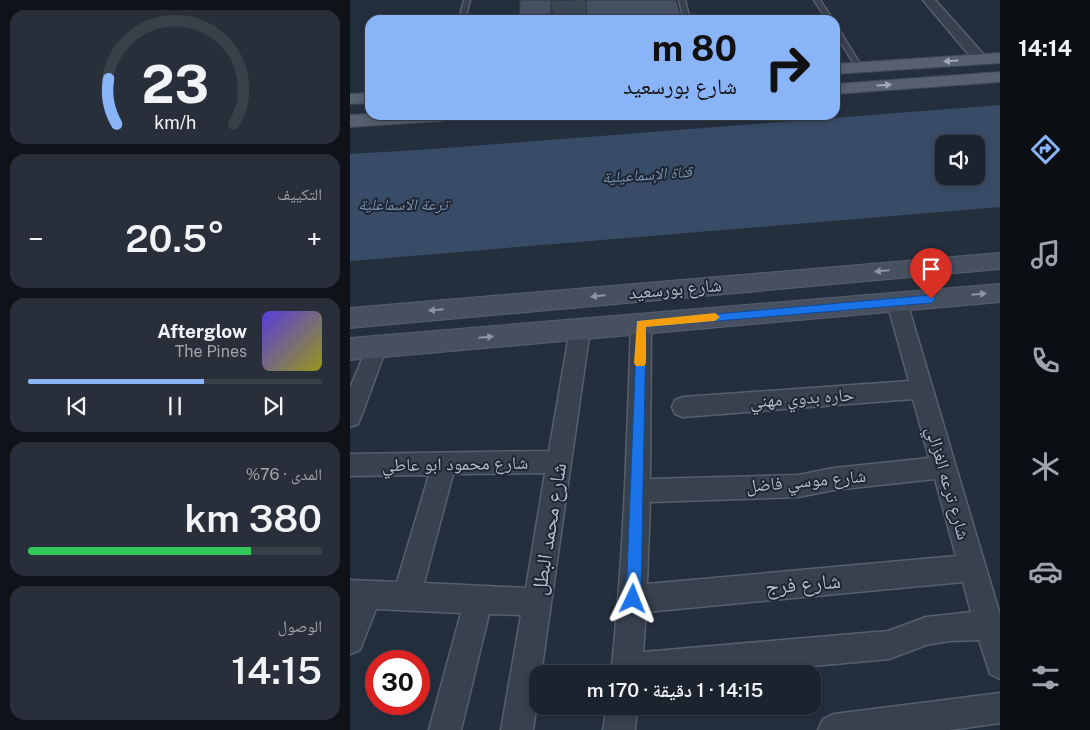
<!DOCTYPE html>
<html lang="ar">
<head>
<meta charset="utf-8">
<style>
  :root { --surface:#1b232e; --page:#282f3a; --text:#f1f3f6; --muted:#a0a4aa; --line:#39404a; --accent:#8ab4f8 }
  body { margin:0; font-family:"Public Sans","Noto Naskh Arabic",sans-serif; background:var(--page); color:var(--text); direction:rtl; height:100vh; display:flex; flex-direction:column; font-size:19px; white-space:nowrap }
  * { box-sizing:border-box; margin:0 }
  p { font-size:16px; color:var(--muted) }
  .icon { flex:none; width:28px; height:28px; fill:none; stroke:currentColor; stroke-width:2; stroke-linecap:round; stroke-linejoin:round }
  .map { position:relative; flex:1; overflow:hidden; direction:ltr }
  .panel { display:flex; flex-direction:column; gap:10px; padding:10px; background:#0f1319; width:350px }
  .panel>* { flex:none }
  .top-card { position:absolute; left:15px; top:15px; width:475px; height:105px; border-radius:15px; box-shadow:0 2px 8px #0003,0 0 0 1px var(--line); direction:rtl; background:#8ab4f8; color:#111; overflow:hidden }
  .tools { position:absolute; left:585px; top:135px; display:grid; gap:10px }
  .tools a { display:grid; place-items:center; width:50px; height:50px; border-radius:10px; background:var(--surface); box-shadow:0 2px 8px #0003,0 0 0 1px var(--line); font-size:25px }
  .speed { position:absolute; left:15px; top:650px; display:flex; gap:10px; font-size:25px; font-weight:700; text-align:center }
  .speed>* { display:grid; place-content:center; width:65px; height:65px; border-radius:50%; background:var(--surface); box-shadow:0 2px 8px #0003,0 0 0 1px var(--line); line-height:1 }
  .speed .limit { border:8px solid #d22; background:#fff; color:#111 }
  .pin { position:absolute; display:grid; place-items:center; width:42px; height:42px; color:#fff; margin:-51px -21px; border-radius:50% 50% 50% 0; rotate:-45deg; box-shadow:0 0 5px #0007 }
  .pin .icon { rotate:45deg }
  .me { position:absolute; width:55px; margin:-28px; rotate:2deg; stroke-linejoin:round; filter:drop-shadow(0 0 4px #0008) }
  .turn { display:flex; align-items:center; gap:18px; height:105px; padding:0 20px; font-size:22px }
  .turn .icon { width:65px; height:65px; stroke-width:2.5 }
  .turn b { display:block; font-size:35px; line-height:42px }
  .big { font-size:38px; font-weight:600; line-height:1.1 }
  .panel .widget { flex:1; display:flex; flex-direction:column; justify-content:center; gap:8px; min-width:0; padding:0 18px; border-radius:15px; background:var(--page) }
  .panel .dial { align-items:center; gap:0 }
  .dial svg { height:130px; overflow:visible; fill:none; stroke:var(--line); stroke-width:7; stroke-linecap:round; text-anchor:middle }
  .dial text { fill:var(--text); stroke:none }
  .song { display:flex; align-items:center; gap:15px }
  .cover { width:60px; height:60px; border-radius:8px; background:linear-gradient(135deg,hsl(250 70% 55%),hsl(60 70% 35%)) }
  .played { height:5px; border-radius:2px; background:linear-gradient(90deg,var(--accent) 60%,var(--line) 60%) }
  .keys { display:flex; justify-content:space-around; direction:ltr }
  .heat { display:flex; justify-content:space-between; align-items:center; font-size:28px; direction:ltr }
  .charge { height:8px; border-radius:4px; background:linear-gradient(90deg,#34c759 76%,var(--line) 0) }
  .trip { position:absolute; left:179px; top:665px; width:292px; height:50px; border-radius:15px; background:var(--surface); box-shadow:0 2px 8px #0003,0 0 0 1px var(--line); font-weight:600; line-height:50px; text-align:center; direction:rtl }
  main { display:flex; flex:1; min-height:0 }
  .tab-bar { display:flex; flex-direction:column; width:90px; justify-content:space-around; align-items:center; background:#0b0e12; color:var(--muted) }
  .tab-bar .icon { width:35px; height:35px }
  .tab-bar .active { color:var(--accent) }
  .tab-bar b { font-size:22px; color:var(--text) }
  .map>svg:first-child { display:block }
</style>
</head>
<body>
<main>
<nav class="tab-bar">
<b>14:14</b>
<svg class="icon active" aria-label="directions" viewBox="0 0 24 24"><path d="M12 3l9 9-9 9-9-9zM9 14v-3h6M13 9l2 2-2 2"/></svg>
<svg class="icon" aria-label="music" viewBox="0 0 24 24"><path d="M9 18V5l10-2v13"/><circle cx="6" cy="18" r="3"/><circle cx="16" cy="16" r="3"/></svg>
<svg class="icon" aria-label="phone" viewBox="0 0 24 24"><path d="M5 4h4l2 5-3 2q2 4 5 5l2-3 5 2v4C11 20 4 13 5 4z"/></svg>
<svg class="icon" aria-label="climate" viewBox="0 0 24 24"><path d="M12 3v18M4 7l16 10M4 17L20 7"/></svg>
<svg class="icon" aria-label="car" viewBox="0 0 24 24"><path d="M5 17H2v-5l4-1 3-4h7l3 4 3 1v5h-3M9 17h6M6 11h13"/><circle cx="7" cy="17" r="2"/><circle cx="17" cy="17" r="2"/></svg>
<svg class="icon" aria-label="filters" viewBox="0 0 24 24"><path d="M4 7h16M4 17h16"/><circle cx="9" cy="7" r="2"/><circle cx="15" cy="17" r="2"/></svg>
</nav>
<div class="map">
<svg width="650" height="730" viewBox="0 0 650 730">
  <rect width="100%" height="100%" fill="#242f3e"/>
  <path fill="#394c67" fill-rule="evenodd" d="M650 105V207L0 261V154L84 149ZM594 144H626V176H594Z"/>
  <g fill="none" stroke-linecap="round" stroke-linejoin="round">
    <defs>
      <path id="service" d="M114 0H120L115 20H109Z
        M329 0H335L340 20H334Z
        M464 0H470L483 20H477Z
        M485 26 488 28 512 67 511 68 506 67 485 33Z"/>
      <path id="minor" d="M573 0H585L635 56 636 59 635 62H625Z
        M547 295 554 297 557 302 650 615V679L640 674 629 640 600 641 576 645 539 659 378 674H261C274 557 277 441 281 324L284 319 291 316 298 319 301 324 300 479 448 475 484 468 579 458 563 399 333 417 325 414 322 407 325 400 333 397 559 381 537 302 540 297ZM585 479 606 556 297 584 300 502 448 497 484 490ZM613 582 621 612 576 617 538 631 293 652 296 612Z
        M230 321 237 323 240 329 191 674H188V696L183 730H151L171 615 139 614 111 730H79L111 613 26 609 10 650 0 654V580L47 582 79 475 0 476V454L199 451 220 329 223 323ZM195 473 176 588 74 583 103 474Z
        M27 338 34 340 37 346 11 417 8 424 0 427V388L20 340Z
        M650 693V723L600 730H468L473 719 484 714Z
        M257 706H287L285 730H253Z"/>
      <path id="secondary" d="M650 253V269L0 328V308Z
        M650 284V302L0 360V338Z"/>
      <path id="primary" d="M650 53V63L485 74V64Z
        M650 72V82L485 94V84Z
        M20 93V103L0 104V94Z
        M20 114V115H101L99 119 92 121 0 127V115Z"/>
    </defs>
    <use href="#service" stroke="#565f6c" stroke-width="3"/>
    <use href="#minor" stroke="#565f6c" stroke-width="3"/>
    <use href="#secondary" stroke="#565f6c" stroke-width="2"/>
    <use href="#primary" stroke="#414a57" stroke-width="2"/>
    <use href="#service" fill="#38414e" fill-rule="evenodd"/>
    <use href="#minor" fill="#38414e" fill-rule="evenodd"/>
    <use href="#secondary" fill="#465061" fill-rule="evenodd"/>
    <use href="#primary" fill="#56606e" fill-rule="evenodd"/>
  </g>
  <path fill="#3b4654" d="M170 0H326L237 14 204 15V20H170L169 16Z"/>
  <path fill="#303945" d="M201 1 204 15V20H202L201 14Z"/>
  <path fill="#455162" stroke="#303945" d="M170 0H224L201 1V14L169 16Z
    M236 0H326L332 20H237Z"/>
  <defs><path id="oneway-solid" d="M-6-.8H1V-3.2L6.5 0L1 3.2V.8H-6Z" transform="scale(1.25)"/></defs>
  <g fill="#a1aab7">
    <use href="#oneway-solid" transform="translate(601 61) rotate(176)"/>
    <use href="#oneway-solid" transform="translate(534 85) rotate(-4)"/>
  </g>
  <g fill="#8e96a5">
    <use href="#oneway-solid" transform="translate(532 271) rotate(175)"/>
    <use href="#oneway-solid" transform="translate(629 294) rotate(-5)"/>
    <use href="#oneway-solid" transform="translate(248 296) rotate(175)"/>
    <use href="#oneway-solid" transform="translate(86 310) rotate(175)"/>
    <use href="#oneway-solid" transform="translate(136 337) rotate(-5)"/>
  </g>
  <path fill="#1a73e8" stroke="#114b97" d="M581 295 586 299 581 303 296 327 291 599 288 604 283 606 278 604 276 599 287 321Z"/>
  <path fill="#f59e0b" d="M365 313 370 317 365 321 296 327V363L294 366H286L284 363 287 321Z"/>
  <g text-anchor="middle" stroke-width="4" stroke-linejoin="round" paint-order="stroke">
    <g font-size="16" font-style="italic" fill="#7c92b1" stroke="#1d2633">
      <text transform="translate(297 174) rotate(-4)" y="6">قناة الإسماعيلية</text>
      <text x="53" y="210">ترعة الاسماعلية</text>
    </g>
    <g font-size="18" fill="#b4bcc9" stroke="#1d2633">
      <text transform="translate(325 289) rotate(-5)" y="6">شارع بورسعيد</text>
      <text transform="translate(452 398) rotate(-4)" y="6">حاره بدوي مهني</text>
      <text transform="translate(105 464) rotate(-1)" y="6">شارع محمود ابو عاطي</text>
      <text transform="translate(456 481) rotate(-5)" y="6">شارع موسي فاضل</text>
      <text transform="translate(598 483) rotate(74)" y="6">شارع ترعه الغزالي</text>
    </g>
    <g font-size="21" fill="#b4bcc9" stroke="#1d2633">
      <text transform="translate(199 529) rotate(-81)" y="7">شارع محمد البطل</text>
      <text transform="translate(453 584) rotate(-5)" y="7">شارع فرج</text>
    </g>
  </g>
</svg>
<div class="tools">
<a><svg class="icon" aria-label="sound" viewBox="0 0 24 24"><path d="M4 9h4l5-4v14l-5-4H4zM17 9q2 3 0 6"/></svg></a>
</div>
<div class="speed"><div class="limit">30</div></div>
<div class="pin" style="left:581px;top:299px;background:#d93025"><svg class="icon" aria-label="arrive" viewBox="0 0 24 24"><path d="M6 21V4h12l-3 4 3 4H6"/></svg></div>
<svg class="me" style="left:283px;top:599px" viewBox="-20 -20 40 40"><path d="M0-17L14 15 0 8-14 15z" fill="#1a73e8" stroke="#fff" stroke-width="4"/></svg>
<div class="trip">14:15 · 1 دقيقة · 170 m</div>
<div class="top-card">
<div class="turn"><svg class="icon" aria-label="right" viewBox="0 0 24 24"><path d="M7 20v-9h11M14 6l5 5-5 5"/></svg><div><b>80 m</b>شارع بورسعيد</div></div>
</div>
</div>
<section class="panel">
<div class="widget dial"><svg viewBox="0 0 100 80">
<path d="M14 69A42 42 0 1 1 86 69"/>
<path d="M14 69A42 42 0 0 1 9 41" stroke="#8ab4f8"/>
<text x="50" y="56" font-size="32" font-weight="700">23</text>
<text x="50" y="72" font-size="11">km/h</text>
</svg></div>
<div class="widget"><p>التكييف</p>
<div class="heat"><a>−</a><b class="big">20.5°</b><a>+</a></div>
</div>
<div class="widget">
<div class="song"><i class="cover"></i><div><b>Afterglow</b><p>The Pines</p></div></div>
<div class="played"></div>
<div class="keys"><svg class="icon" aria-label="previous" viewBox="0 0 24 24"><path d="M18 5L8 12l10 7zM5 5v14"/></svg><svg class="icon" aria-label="pause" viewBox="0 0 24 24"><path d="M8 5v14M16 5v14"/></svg><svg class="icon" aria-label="next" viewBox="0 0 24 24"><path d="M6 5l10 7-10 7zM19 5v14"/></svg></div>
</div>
<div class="widget"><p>المدى · 76%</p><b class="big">380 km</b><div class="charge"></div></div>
<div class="widget"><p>الوصول</p><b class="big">14:15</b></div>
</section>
</main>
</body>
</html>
